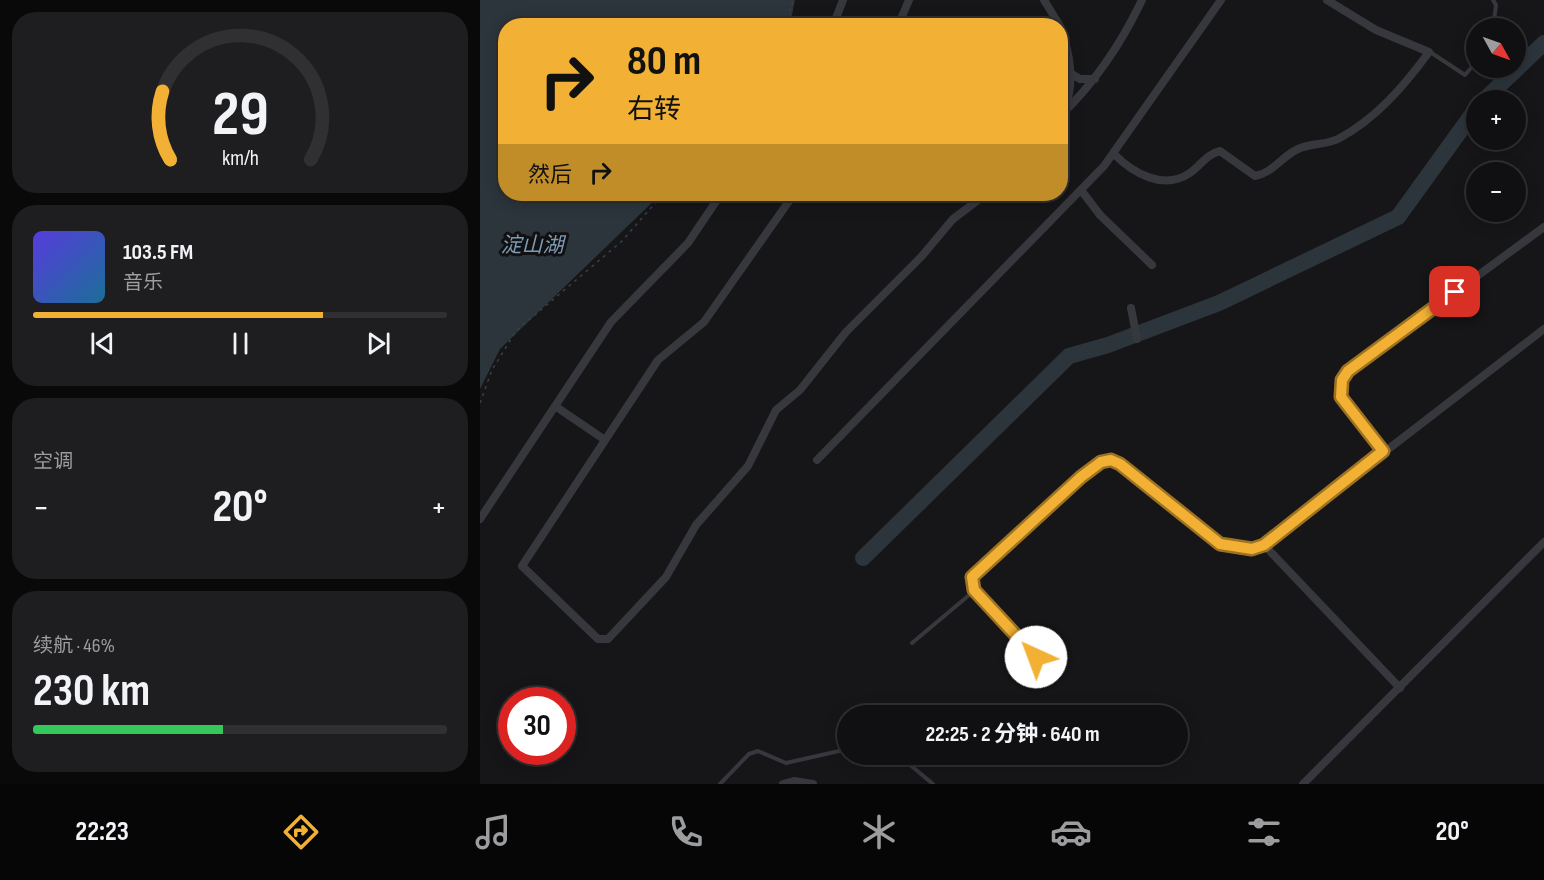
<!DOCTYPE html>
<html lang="zh">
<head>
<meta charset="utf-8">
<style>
  :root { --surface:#101012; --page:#1e1e20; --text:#f1f3f6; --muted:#9c9d9f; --line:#303032; --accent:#f2b134 }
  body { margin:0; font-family:"Sofia Sans Condensed","Noto Sans SC",sans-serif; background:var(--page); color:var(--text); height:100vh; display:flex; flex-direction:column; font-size:22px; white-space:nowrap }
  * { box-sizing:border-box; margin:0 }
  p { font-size:20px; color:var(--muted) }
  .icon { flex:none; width:33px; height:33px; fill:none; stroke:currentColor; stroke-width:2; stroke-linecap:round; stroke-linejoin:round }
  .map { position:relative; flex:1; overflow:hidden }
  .drawer { display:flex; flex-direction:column; gap:12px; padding:12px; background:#09090a; width:480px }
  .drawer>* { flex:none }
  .top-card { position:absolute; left:18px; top:18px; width:570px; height:183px; border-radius:24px; box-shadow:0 3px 15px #0003,0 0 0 2px var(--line); background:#f2b134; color:#111; overflow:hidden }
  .needle { width:39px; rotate:130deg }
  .tools { position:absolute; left:986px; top:18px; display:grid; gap:12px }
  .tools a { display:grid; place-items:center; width:60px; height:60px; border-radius:50%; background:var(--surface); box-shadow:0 3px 15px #0003,0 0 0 2px var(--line); font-size:30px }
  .speed { position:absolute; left:18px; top:687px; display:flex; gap:12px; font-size:30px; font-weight:700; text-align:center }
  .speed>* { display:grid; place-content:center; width:78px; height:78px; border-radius:50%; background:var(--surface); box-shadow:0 3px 15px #0003,0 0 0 2px var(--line); line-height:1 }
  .speed .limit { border:9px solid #d22; background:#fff; color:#111 }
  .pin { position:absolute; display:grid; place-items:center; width:51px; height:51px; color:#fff; margin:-26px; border-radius:12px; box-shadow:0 3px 9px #0006 }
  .me { position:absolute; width:66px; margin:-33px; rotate:317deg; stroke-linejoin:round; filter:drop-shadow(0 0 4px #0008) }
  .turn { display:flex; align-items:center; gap:21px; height:126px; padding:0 30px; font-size:27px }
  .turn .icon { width:78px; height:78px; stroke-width:2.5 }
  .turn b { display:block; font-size:42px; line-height:51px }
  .then { display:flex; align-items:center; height:57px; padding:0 30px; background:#0003; gap:12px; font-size:22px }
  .big { font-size:45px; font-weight:700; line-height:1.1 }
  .drawer .widget { flex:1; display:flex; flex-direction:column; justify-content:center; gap:9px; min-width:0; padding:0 21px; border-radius:24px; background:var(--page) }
  .drawer .dial { align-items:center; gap:0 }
  .dial svg { height:156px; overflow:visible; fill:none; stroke:var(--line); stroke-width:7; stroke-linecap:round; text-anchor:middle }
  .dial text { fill:var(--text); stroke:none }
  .song { display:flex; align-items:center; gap:18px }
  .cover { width:72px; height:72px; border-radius:9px; background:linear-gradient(135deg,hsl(250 70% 55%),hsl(200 70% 35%)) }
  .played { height:6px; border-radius:3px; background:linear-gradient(90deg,var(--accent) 70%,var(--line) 70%) }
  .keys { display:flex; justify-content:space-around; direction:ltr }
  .heat { display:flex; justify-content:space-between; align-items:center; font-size:33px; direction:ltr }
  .charge { height:9px; border-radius:4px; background:linear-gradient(90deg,#34c759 46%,var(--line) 0) }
  .trip { position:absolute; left:357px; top:705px; width:351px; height:60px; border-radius:30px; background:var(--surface); box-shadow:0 3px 15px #0003,0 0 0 2px var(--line); font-weight:700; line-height:60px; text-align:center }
  .dock { display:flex; height:96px; justify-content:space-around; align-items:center; background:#060607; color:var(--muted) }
  .dock .icon { width:42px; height:42px }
  .dock .active { color:var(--accent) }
  .dock b { font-size:27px; color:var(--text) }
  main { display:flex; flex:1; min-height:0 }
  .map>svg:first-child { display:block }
</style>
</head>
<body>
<main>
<section class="drawer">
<div class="widget dial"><svg viewBox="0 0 100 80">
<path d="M14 69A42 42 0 1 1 86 69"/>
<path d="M14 69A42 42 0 0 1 10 34" stroke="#f2b134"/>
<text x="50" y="56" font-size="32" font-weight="700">29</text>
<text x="50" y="72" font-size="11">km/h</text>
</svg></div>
<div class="widget">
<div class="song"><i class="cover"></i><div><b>103.5 FM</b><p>音乐</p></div></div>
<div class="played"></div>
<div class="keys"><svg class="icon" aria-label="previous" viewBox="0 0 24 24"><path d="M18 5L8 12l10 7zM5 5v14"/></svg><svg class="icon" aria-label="pause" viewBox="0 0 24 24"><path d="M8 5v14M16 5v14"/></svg><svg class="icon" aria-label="next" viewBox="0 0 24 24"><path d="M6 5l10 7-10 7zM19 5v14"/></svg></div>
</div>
<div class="widget"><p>空调</p>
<div class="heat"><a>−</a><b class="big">20°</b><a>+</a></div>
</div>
<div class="widget"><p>续航 · 46%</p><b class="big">230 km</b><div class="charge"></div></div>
</section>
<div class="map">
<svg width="1064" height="784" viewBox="0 0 1064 784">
  <rect width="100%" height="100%" fill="#161618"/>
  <path fill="#2c353c" d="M0 0H315L310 25 26 26V194H181L20 349 0 389Z"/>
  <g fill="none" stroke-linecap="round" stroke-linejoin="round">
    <path stroke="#2c353c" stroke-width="16" d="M1004 100 1064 43
      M383 558 589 356 628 345 739 303 918 217 996 109"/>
    <path stroke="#3d3f44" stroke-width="1.5" stroke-dasharray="3 4.5" stroke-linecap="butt" d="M306 26 313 0
      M0 403 12 370 36 331 142 241 183 194"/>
    <path stroke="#37383d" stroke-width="4" d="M1013 28 1016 5 1013 0
      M950 52 985 75 996 62
      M432 643 494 591
      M407 754 429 764 453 784
      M240 784 269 754 278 751 306 763 368 749"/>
    <path stroke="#37383d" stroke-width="8" d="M564 0 580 26
      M353 26 363 0
      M418 26 429 0
      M580 27C590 52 596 86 583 111
      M590 73 600 79H615
      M580 116C616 82 641 44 662 0
      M634 154C653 173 683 191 710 173 720 166 727 154 740 151L775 176C793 173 802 156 818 149 831 143 846 145 858 139 896 119 924 86 949 52L896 30 847 0
      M601 190 620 215 672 265
      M314 194 224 322 178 360 42 566 118 639H128L186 577 216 525 268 466 296 410 320 390 366 332 441 257 473 219 506 194
      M651 308 657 339
      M75 406 125 440
      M903 451 861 397 862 380 868 371 1064 227
      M337 460 624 166 741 0
      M0 519 131 322 208 243 241 194
      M784 545 920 688
      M571 674 494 590 492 577 621 462 631 460 640 464 740 544 772 549 784 545 1064 329
      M303 784 314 781 333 784
      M823 784 1064 542"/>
  </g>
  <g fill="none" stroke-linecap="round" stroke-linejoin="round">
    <defs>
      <path id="route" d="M556 657 494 590 492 577 601 477 621 462 631 460 640 464 740 544 772 549 784 545 903 451 861 397 862 380 868 371 975 292"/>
    </defs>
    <use href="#route" stroke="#9d7322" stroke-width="15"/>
    <use href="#route" stroke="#f2b134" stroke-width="10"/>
  </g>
  <g text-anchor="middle" stroke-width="6" stroke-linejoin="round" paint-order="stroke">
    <g font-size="21" font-style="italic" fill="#7f9bb3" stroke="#111113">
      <text x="52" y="252">淀山湖</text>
    </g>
  </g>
</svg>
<div class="tools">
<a><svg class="needle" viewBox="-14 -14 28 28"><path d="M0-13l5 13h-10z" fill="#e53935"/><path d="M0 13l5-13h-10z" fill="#9c9d9f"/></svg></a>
<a>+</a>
<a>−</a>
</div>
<div class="speed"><div class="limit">30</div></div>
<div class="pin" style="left:975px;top:292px;background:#d93025"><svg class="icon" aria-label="arrive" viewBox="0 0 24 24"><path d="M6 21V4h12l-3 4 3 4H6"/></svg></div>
<svg class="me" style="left:556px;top:657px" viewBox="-20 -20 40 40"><circle r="19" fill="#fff"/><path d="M0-13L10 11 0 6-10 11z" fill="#f2b134"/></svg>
<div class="trip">22:25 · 2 分钟 · 640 m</div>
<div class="top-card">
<div class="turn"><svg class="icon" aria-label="right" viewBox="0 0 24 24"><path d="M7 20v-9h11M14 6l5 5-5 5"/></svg><div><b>80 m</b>右转</div></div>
<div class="then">然后<svg class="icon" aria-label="right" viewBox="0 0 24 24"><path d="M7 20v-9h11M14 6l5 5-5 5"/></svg></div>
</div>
</div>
</main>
<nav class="dock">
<b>22:23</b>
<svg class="icon active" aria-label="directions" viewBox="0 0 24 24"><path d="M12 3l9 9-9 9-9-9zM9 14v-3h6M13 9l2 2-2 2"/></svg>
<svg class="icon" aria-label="music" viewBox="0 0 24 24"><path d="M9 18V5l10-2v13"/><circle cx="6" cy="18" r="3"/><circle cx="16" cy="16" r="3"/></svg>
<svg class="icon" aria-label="phone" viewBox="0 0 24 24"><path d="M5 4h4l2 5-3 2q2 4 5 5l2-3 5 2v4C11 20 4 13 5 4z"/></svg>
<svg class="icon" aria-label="climate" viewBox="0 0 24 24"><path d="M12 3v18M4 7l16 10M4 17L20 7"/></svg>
<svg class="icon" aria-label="car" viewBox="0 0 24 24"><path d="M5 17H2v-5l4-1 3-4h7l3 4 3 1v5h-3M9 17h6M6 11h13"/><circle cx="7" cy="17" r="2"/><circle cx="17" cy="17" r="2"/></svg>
<svg class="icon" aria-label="filters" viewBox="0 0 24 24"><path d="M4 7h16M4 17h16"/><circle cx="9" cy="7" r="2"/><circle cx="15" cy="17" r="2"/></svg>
<b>20°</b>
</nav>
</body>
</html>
